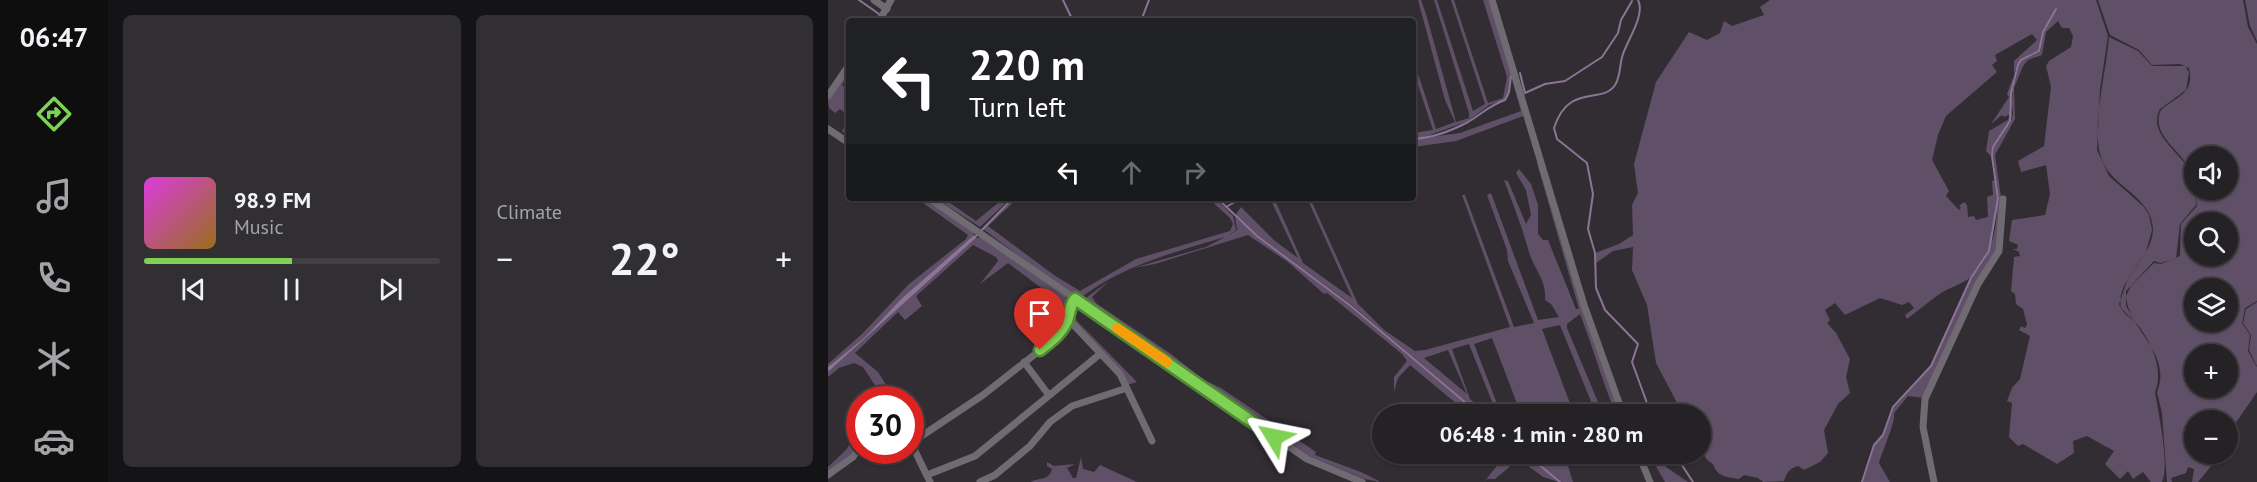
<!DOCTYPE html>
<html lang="en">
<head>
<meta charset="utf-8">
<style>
  :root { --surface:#252226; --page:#312f32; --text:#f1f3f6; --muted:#a3a4a7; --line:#423f43; --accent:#7ed153 }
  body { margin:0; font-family:"PT Sans",sans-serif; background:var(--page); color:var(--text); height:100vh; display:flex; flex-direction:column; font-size:22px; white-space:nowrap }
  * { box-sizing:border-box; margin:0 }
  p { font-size:20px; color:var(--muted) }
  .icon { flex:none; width:33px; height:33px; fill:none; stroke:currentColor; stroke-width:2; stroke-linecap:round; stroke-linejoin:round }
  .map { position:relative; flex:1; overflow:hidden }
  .sheet { display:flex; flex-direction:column; gap:15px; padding:15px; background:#141315; width:720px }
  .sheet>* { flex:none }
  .guide { position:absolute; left:18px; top:18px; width:570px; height:183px; border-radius:6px; box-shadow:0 2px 4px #0004,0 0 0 2px var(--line); background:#202124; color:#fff; overflow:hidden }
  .fabs { position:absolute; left:1356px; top:146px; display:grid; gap:12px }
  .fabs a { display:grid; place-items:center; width:54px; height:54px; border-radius:50%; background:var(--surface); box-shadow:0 2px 4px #0004,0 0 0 2px var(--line); font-size:30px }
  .speed { position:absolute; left:18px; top:386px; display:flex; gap:12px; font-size:30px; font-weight:700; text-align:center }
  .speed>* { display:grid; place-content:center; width:78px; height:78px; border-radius:50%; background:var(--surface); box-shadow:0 2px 4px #0004,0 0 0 2px var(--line); line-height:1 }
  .speed .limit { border:9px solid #d22; background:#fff; color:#111 }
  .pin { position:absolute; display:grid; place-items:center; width:51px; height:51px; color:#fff; margin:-62px -26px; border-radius:50% 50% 50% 0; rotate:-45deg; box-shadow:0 0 6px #0007 }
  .pin .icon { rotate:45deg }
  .me { position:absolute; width:66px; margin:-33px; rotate:305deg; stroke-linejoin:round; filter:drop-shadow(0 0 4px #0008) }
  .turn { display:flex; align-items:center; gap:21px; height:126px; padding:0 24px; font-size:27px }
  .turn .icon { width:78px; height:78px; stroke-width:2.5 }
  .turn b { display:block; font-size:42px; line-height:51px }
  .lanes { display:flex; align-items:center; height:57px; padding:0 24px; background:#0003; justify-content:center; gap:30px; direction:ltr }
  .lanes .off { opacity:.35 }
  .big { font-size:45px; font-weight:600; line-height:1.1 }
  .sheet .card { flex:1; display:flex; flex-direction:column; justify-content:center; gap:9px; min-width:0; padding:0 21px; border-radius:9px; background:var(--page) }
  .song { display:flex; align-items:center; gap:18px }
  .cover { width:72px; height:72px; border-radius:9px; background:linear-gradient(135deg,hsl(300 70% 55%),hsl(40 70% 35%)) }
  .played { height:6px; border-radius:3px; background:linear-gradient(90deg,var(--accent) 50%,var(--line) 50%) }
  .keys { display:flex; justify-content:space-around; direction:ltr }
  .heat { display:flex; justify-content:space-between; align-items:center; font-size:33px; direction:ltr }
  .sheet .tiles { flex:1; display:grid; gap:15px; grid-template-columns:repeat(2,1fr) }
  .trip { position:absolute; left:544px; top:404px; width:339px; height:60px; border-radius:30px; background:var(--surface); box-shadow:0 2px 4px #0004,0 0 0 2px var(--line); font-weight:600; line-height:60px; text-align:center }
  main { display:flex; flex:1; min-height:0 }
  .tab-bar { display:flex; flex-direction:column; width:108px; justify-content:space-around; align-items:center; background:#0f0e0f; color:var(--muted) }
  .tab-bar .icon { width:42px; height:42px }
  .tab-bar .on { color:var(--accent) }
  .tab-bar b { font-size:27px; color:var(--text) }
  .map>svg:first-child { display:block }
</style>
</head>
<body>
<main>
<nav class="tab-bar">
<b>06:47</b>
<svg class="icon on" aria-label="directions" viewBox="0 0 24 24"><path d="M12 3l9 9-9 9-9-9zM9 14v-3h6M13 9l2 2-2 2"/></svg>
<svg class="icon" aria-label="music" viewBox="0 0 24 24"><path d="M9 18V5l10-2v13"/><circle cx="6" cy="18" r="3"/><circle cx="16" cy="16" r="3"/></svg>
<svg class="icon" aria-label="phone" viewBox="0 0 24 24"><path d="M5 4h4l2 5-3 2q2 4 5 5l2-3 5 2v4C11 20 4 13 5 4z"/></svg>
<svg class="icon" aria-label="climate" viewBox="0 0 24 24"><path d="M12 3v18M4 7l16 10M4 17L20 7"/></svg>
<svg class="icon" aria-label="car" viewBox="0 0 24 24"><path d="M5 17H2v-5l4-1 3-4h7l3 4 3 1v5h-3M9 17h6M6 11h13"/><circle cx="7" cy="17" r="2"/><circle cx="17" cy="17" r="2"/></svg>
</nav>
<section class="sheet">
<div class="tiles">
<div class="card">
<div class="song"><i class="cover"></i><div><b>98.9 FM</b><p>Music</p></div></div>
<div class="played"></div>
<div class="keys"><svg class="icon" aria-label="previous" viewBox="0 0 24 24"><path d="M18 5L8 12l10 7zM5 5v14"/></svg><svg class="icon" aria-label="pause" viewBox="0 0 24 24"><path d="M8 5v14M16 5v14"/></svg><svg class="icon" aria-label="next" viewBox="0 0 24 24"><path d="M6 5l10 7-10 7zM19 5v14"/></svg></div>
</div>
<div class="card"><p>Climate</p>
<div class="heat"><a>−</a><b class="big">22°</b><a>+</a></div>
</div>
</div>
</section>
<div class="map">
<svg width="1429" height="482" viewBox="0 0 1429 482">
  <rect width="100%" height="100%" fill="#312d33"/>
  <path fill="#605067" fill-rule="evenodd" d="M590 0H593L598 14 628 122 641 118V113L606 0H609L645 111 657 104 623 0H626L660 103 675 98 679 77 655 0H661L698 115 628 141 585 147 587 139 585 133 605 130 587 76 585 58 608 129 627 122 617 100ZM683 76 693 111 632 133 594 138 640 121 661 105 676 100 680 97Z
    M942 0H1268L1280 36 1272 89 1269 150 1281 176 1316 207 1321 215 1324 230 1318 252 1300 278 1291 304C1295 315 1303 317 1310 325 1324 343 1336 371 1327 392 1330 411 1342 465 1334 482H1323L1315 472 1305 479 1300 471 1292 479 1277 464 1286 451 1259 436 1245 441 1246 453 1229 464 1195 444 1190 446 1181 437 1184 403 1179 401 1184 388 1192 379 1202 336 1191 330 1193 326 1197 328 1199 324 1195 309 1188 304 1187 294 1183 291 1186 257 1192 256 1191 252 1185 249H1189L1190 245 1181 241 1184 220 1217 215 1222 194 1218 165 1193 172 1190 161 1216 146 1223 87 1218 66 1221 61 1243 47 1245 36 1241 28H1234L1230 21 1218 32 1214 55 1200 60 1195 66 1186 88 1187 119 1167 155 1173 197 1169 252 1096 398 1080 396 1066 413C1068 422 1054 451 1051 463L1062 482H1035L1047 445 1055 436 1066 408 1103 366 1144 278 1162 251 1171 198 1165 156 1166 147 1183 121 1185 113 1184 93 1191 65 1193 61 1212 52 1215 32 1228 9 1214 32 1211 51C1205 56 1195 56 1191 63 1181 78 1186 97 1184 114 1182 129 1166 140 1163 156L1158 151 1161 131 1180 120 1182 114 1176 117 1174 115 1163 124 1181 97 1179 94 1186 75V61L1209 40 1204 34 1167 55 1169 61 1164 65 1169 72 1118 116 1110 135 1104 160 1121 191 1118 196 1131 210 1133 208 1131 206 1136 202 1139 205 1140 217 1146 216 1148 220 1160 217 1159 197 1165 195 1164 181 1168 180C1172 210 1168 256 1143 277 1135 284 1122 287 1113 293 1101 301 1091 310 1079 319L1077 315 1086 308 1081 302 1074 305 1052 298 1017 315 1007 303 997 310 1002 320 999 323 1008 333 1022 359 1018 377 1022 393 1010 404 996 430 1000 453 992 462 976 470 970 466C961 469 959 472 956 481L935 482 930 478 916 475 911 479C899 477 889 477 885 464 867 454 873 432 873 414H855L828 363 819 305 804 270 805 247 785 251 768 263 767 253 791 244 805 235 804 205 810 193 806 164 828 82 861 32 879 40 892 33 896 21 904 26 936 15 932 7Z
    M1270 0H1415L1420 27 1429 44V301L1417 308 1414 323 1422 335 1420 351 1429 367V392L1400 434V420H1366V453H1394L1370 482H1364L1366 469 1360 467 1358 473 1343 478 1344 482H1339L1334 413 1329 392C1345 353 1300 330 1298 296L1303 286 1326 263 1333 264 1352 256 1353 224 1369 206 1367 189H1400V156H1366V188C1364 181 1364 172 1360 166 1350 149 1322 132 1333 110 1349 96 1367 94 1361 68L1352 64 1324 65 1311 50 1282 35ZM1366 222H1400V255H1366ZM1366 288H1400V321H1366ZM1366 354H1400V387H1366Z
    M1417 0H1429V41L1422 26Z
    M1281 37 1310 51 1324 66H1357L1361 72 1358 90 1332 109C1320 131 1346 148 1358 165 1362 171 1369 197 1368 205L1352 224 1348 258 1333 263 1326 261 1298 291V306L1307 322 1293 308C1287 278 1326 258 1325 228 1323 196 1285 188 1274 160 1262 130 1279 70 1281 37Z
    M21 69V74L14 85 21 90V139L14 131 20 122 17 120 20 115 12 109 7 113 1 108 0 101Z
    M712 161 793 414H788C774 381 765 347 752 314L739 324V328L775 414H768L732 325 714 329 746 414H693L664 338 646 344 673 414H669L641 344 624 349 642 399 659 414H652L524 305 429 235 407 216 413 207 447 241 470 258 442 198H446L475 263 524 298 479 198H482L530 304 556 330 587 351 597 350 682 327 634 195H637L686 327 706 323 680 261 679 250 659 195 663 193 710 320 731 317 723 304 717 300C719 281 706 269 701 252 694 227 685 204 676 180L680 181 698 224 703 215 698 190 688 173 691 169 703 184 710 205V234L715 240H720L748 309H751L709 163ZM620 350 639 394 596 358Z
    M88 198H97L145 231 146 235 73 299 37 337 0 367V364L35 333 81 284 138 239 140 235Z
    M107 198H115L148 221 176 198H183L152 227Z
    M187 198H190L160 226 226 275 252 291 308 259 402 231 405 224 402 218 380 198H387L405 216 408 230 400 236 409 230 407 217 437 243 523 306 650 414H641L582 365 570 378 566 392V377L579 361 574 354 499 293 496 294 460 262 420 235 327 264 305 268 378 247 397 237C347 252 292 266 250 300L155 229Z
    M154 237 238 296 237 306 180 263 152 284 170 261 168 257 145 245 88 296 94 306 77 320 70 312 27 353 50 372 67 399H56L35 367 26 363 11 368 0 377V372L148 238Z
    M281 281 264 297 268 303 343 354 376 380 393 388 482 448 488 452 487 455 533 472 553 482 537 479 481 456 255 300Z
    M1429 302V366L1421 350 1423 335 1415 323 1418 309Z
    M244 309 249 321 309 382 299 385 246 322 242 315Z
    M31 430C31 453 17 460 0 472V467L18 450Z
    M679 453H697L731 482 715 477 691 459 667 479H659L656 482Z
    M698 453H736L745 482H732Z
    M822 456 860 482H837Z
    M253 457 255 469 266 472 272 465 309 482H203C209 477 221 482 224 469L219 466V462L226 466 247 464 239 468 245 478H248Z"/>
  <path fill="#8b7495" d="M146 235 148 238 0 372V367L37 337 73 299Z"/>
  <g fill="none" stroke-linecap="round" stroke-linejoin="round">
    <path stroke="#8b7495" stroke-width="2" d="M31 0 51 14
      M235 0 245 21
      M810 0C818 15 798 42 794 57 792 65 792 78 787 85 774 105 741 82 726 128L729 139 759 163 765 194 760 229 767 253 768 288 777 310 810 344 804 362 823 414
      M61 20 62 21
      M313 21 321 0
      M692 73 697 93 717 84 737 81 774 57 790 33 793 20 804 1
      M585 139C604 138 623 131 640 122 654 114 660 106 677 100L681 92 683 76
      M389 198 429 236 523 306 651 414
      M398 207 414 198
      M147 237 185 198
      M697 453 732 482
      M846 453 865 482
      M1034 482 1046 445 1055 435 1065 407 1103 366 1143 278 1161 251 1170 198 1164 156 1165 147 1182 121 1183 93 1190 65 1193 60 1211 51 1215 32 1228 9"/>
    <path stroke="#706b72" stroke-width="7" d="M46 0 59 9
      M664 0 756 305 795 414
      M51 21 63 0
      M0 96 21 65
      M0 129 21 143
      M101 198 479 459 534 482
      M247 299 241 306 240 319 292 374 324 441
      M196 362 220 394
      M82 423 94 436
      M810 453 822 482
      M0 475 25 457 32 447
      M99 475 147 456 272 354
      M102 482 87 451 86 441 155 395 229 337 240 319
      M152 482 167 475 202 446 222 422 244 406 299 388
      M1106 482 1095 427 1097 399 1150 284 1171 251 1175 199"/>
  </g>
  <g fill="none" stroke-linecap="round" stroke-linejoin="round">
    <defs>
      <path id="route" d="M212 350C223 341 233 334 239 321 242 313 241 307 247 299L446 437"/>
    </defs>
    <use href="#route" stroke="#528836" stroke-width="15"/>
    <use href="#route" stroke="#7ed153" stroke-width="10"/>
    <path stroke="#f59e0b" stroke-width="10" d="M289 328 339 362"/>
  </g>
</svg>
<div class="fabs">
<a><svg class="icon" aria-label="sound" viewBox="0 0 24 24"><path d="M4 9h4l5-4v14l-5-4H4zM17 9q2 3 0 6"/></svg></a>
<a><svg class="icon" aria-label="search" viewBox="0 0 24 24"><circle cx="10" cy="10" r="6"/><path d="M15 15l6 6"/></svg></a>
<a><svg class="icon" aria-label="layers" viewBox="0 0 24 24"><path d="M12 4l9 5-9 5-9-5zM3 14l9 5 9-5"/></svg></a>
<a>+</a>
<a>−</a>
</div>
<div class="speed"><div class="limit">30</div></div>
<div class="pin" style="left:212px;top:350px;background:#d93025"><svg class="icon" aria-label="arrive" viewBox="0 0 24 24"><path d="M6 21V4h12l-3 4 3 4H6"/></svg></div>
<svg class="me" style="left:446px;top:437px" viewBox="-20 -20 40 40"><path d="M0-17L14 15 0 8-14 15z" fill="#7ed153" stroke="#fff" stroke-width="4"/></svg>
<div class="trip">06:48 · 1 min · 280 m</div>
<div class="guide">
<div class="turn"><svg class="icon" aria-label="left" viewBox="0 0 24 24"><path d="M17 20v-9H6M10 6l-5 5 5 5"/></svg><div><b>220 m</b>Turn left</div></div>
<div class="lanes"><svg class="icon" aria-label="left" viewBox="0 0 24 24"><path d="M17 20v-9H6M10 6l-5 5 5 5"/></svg><svg class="icon off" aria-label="ahead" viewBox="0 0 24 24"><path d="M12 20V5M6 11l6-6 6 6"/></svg><svg class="icon off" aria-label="right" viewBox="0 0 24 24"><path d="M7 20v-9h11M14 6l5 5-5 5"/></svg></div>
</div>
</div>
</main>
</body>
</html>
